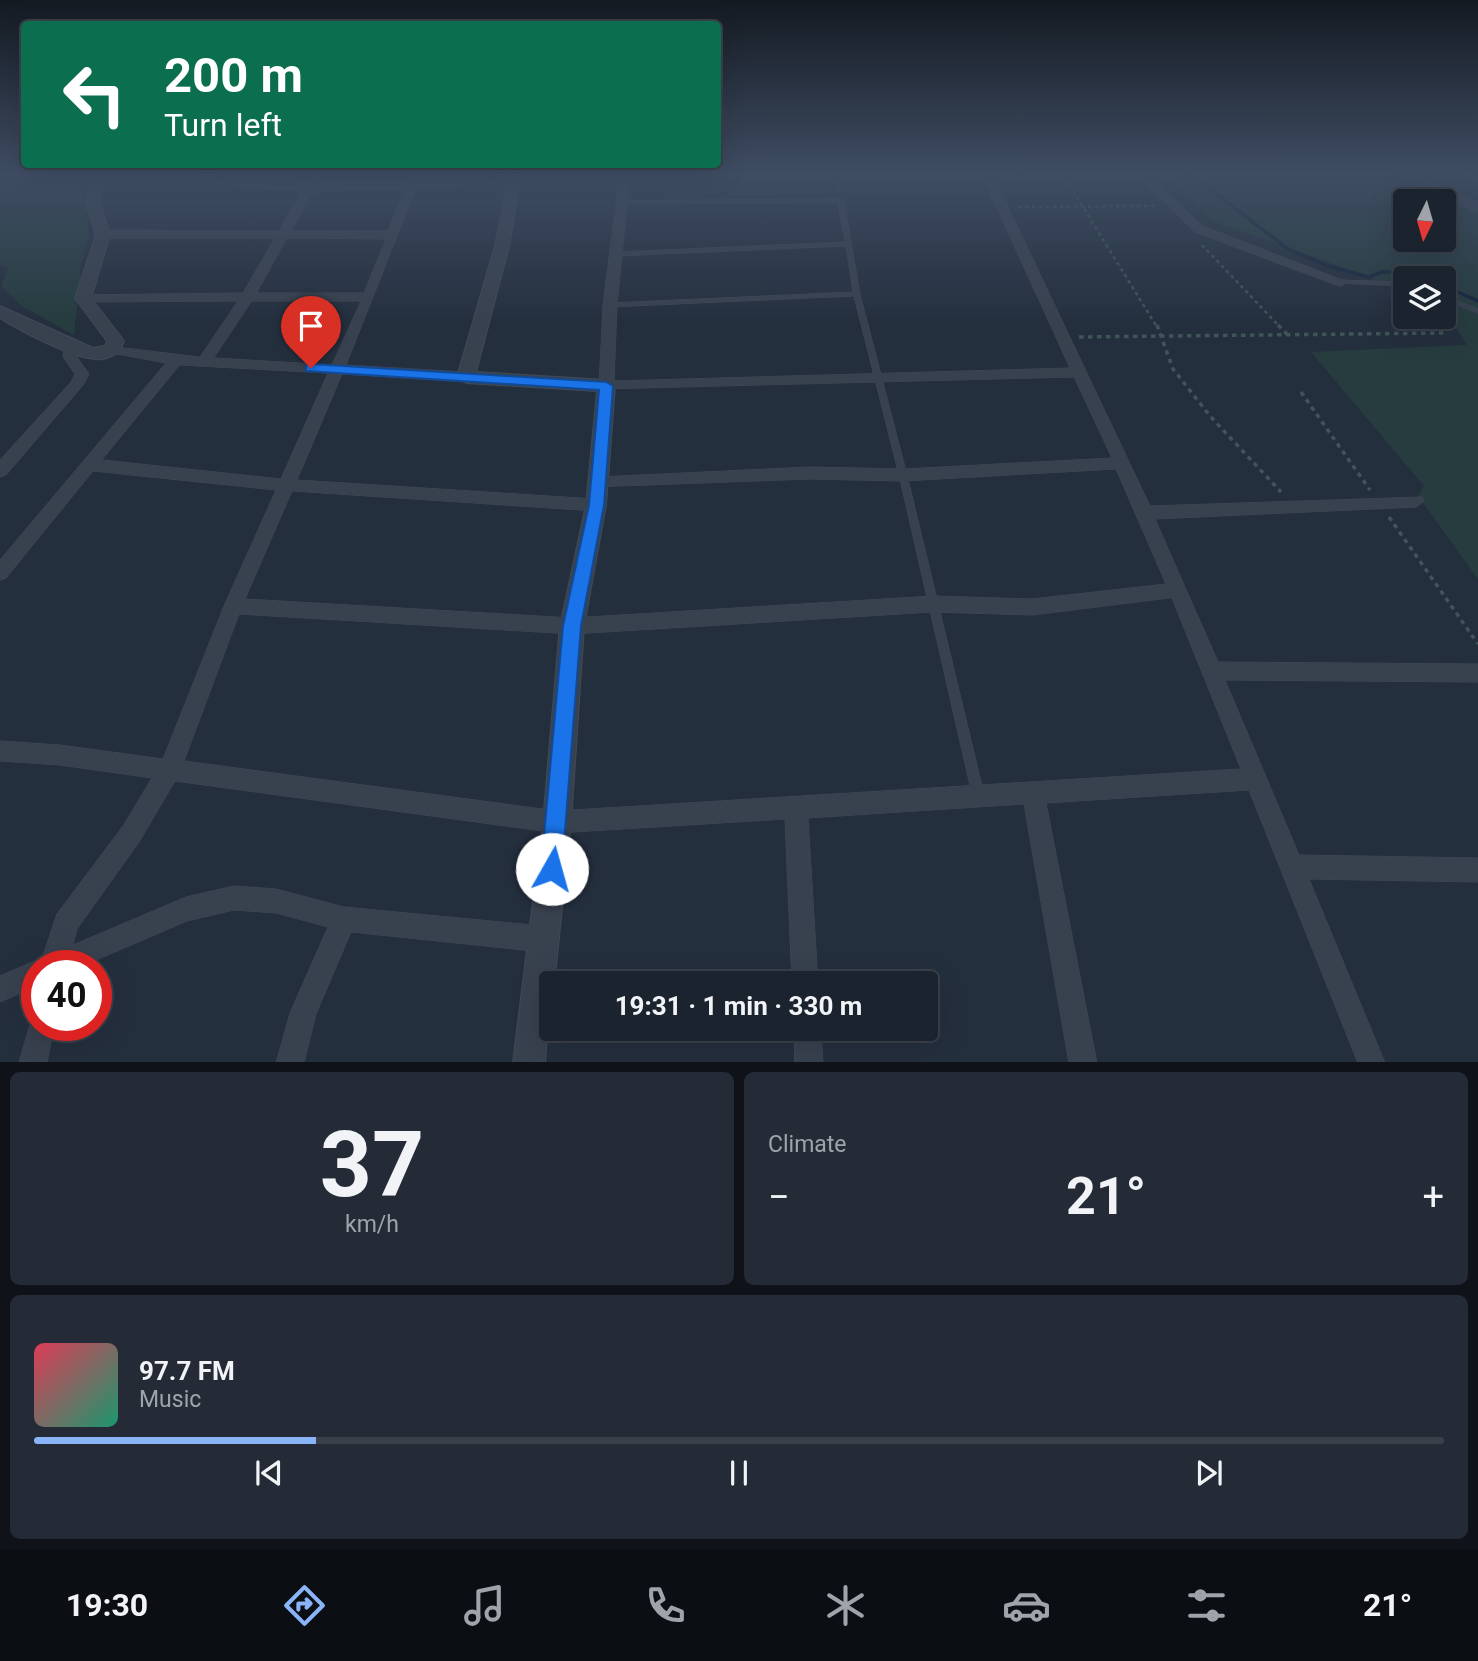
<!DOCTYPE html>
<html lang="en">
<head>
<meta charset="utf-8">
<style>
  :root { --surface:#1b232e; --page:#242b36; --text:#f1f3f6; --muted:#a0a4aa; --line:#39404a; --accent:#8ab4f8 }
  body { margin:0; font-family:Roboto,sans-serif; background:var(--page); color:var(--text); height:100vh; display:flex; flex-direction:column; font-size:26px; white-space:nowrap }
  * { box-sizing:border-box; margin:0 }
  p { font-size:23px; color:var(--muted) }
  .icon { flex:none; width:38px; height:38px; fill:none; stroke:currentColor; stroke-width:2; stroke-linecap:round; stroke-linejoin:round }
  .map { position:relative; height:1062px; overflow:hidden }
  .panel { display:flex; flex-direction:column; gap:10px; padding:10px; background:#0f1319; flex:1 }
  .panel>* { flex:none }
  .guide { position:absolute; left:21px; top:21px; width:700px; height:147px; border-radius:7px; box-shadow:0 7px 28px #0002,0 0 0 2px var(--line); background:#0b6e4f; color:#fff; overflow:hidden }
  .needle { width:46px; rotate:185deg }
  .buttons { position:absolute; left:1393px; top:189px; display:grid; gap:14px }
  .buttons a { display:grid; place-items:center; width:63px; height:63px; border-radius:7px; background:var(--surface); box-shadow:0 7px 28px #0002,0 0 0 2px var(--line); font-size:35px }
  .speed { position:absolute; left:21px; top:950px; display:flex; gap:14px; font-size:35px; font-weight:700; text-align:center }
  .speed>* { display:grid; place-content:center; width:91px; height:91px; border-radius:50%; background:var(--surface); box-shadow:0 7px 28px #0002,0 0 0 2px var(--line); line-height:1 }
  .speed .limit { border:10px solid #d22; background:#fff; color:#111 }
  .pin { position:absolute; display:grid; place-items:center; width:60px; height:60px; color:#fff; margin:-72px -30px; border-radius:50% 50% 50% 0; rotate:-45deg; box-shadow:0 0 7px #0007 }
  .pin .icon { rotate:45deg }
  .me { position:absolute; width:77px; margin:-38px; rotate:7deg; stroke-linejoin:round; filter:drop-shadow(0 0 5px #0008) }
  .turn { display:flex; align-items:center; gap:24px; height:147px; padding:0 28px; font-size:32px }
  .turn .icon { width:91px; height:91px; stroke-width:2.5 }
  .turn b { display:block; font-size:49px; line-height:60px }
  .big { font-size:52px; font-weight:700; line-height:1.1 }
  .panel .widget { flex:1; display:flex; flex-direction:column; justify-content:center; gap:10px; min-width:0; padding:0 24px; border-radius:10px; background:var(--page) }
  .panel .dial { align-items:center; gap:0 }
  .dial b { font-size:91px; line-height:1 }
  .song { display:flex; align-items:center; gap:21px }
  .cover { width:84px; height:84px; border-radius:10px; background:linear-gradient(135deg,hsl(350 70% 55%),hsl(160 70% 35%)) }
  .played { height:7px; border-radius:4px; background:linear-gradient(90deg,var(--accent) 20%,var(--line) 20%) }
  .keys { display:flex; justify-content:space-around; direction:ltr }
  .heat { display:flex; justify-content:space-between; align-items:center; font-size:38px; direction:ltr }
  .panel .tiles { flex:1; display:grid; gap:10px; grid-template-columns:1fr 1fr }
  .widget:last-child { grid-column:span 2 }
  .trip { position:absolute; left:539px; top:971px; width:399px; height:70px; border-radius:7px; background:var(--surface); box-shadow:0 7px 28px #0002,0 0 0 2px var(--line); font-weight:700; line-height:70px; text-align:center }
  .dock { display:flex; height:112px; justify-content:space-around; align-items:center; background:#0b0e12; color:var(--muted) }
  .dock .icon { width:49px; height:49px }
  .dock .active { color:var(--accent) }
  .dock b { font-size:32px; color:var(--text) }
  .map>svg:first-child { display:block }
</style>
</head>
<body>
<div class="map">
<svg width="1478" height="1063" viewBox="0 0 1478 1063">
  <rect width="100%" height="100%" fill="#242f3e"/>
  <path fill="#263c3f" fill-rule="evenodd" d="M0 173H83L89 237 81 264 74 335 23 307 1 286 8 269 0 264Z
    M1163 173H1389L1478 213V579L1418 496 1424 486 1311 352 1467 345 1444 309V278H1405V290L1214 221ZM1405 201H1444V240H1405Z"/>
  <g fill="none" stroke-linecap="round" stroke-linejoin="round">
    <path stroke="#17263c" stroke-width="3.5" d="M1189 173 1288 249 1328 266 1369 277 1382 272 1402 271 1422 278
      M1444 286 1478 301"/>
    <defs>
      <path id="service" d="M841 199 844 201 860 294 907 475 984 794 982 798 978 799 974 798 972 794 899 475 854 296 610 307 607 305 610 303 853 292 846 246 617 256 614 254 617 252 845 242 838 203 620 204V202L622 201Z
        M1341 280 1405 282V286L1339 283V281Z
        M1444 296 1478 309V313L1444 300Z"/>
      <path id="minor" d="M309 173H319L317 185 291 231H388L411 173H422L346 365 466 372 473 377 466 382 342 374 297 480 596 499 605 505 596 511 292 491 245 599 572 618 933 596 1032 599 1166 584 1116 469 903 481 810 479 592 487 590 483 598 477 810 467 903 469 1112 458 1074 377 601 389 599 386 603 305 620 173H630L617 305 614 381 1070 368 981 173H992L1150 506 1422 497 1424 501 1416 507 1155 519 1218 662 1478 664V682L1225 680 1299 855 1478 858V882L1309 879 1385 1063H1358L1249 790 1046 803 1097 1063H1069L1024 804 808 818 818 984H792L785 819 557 833 175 781 139 842 77 929 73 945 186 897 234 886 276 889 344 907 543 926 552 930 556 939 552 948 543 952 351 932 316 1014 304 1063H276L290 1013 328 927 276 913 234 910 187 921 82 966H37V986L0 1002V976L37 960 41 962 57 914 123 826 152 778 60 765 0 761V741L60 745 163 759 224 606 276 490 93 471 6 578 0 580V560L166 363 107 352V346L200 357 238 301 83 302 78 301V295L243 293 275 238H103L97 234 103 230 279 231 305 185ZM287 238 386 239 364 293H257ZM252 301H361L332 365 214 358ZM180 365 328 373 281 479 102 460ZM1172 598 1241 769 557 811 184 761 239 614 572 634 933 612 1032 615Z
        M1135 173H1147L1203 226 1347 282 1341 286 1336 285 1195 232Z
        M72 341 79 345 77 357 89 374 84 384 6 475 0 477V460L71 382 75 374 63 357 65 345Z
        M37 1014V1026H54L47 1063H19L32 1017Z
        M795 1029H821L823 1063H795Z"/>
      <path id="tertiary" d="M93 173H106L100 203 110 235 91 298 124 341 118 353C113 355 108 358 103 359 78 362 21 331 0 318V306L93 348 105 346 107 341 75 298 96 235 86 203Z
        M191 173 247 178 367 181 521 174 509 246 476 372 606 380 615 386 606 505 584 626 571 822 554 984H551L545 1063H513L543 822 560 626 586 505 597 391 466 383 457 377 495 246 508 182C458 187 222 200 191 173Z
        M1393 173H1410L1478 203V212Z"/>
    </defs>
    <use href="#service" stroke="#414a57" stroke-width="1"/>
    <use href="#minor" stroke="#414a57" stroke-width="1"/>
    <use href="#tertiary" stroke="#414a57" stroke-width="2"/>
    <path stroke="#3f5557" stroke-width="2.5" stroke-dasharray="3.5 3.5" stroke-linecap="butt" d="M828 173 837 180 839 192
      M1062 173 1157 327
      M529 177 612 175
      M1018 207 1157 206
      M1202 245 1280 327
      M1432 317 1439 327"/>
    <path stroke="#3f5557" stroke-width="3.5" stroke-dasharray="4.5 4.5" stroke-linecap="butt" d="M1157 325 1173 369 1210 416 1281 492
      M1278 325 1290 337
      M1079 337 1444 333 1438 325
      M1301 392 1370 490
      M1389 517 1478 644"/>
    <use href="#service" fill="#38414e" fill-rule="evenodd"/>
    <use href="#minor" fill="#38414e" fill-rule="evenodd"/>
    <use href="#tertiary" fill="#38414e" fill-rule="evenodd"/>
  </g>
  <linearGradient id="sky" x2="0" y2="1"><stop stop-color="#141a22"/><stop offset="0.54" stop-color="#3f4d63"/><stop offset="1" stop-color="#3f4d63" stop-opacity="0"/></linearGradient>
  <rect width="1478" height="322" fill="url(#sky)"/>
  <path fill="#1a73e8" stroke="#114b97" stroke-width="2" d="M311 364 606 382 613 386 604 505 581 626 562 869 559 876 552 879 544 876 541 869 563 626 589 505 599 390 306 371V365Z"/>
</svg>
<div class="buttons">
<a><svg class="needle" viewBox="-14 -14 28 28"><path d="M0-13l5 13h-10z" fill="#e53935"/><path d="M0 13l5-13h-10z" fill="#a0a4aa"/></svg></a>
<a><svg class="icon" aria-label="layers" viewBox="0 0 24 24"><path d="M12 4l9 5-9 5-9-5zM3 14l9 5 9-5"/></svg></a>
</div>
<div class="speed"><div class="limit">40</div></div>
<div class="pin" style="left:311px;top:368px;background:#d93025"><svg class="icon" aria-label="arrive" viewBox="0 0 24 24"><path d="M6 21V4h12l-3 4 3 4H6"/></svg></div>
<svg class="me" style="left:552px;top:869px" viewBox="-20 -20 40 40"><circle r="19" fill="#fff"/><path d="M0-13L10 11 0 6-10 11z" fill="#1a73e8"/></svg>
<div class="trip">19:31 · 1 min · 330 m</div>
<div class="guide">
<div class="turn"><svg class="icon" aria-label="left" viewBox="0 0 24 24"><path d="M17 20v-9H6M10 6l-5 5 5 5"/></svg><div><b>200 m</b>Turn left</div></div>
</div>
</div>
<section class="panel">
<div class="tiles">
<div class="widget dial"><b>37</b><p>km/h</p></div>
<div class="widget"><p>Climate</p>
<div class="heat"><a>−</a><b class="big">21°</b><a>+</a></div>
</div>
<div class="widget">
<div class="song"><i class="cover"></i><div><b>97.7 FM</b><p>Music</p></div></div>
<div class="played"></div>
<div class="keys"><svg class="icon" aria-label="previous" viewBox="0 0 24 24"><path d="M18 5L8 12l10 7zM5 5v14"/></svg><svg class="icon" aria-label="pause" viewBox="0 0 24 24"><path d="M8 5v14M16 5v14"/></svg><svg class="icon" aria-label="next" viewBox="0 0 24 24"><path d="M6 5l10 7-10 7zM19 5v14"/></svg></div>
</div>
</div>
</section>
<nav class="dock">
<b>19:30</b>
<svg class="icon active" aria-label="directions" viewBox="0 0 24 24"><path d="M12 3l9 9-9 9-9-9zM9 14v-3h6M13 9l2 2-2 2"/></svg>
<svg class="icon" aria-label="music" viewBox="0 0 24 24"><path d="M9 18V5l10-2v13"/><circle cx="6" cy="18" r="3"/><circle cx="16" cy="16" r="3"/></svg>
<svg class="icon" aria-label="phone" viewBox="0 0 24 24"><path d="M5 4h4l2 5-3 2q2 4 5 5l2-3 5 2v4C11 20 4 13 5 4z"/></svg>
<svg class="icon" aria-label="climate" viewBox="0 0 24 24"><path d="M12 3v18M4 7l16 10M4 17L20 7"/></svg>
<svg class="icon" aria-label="car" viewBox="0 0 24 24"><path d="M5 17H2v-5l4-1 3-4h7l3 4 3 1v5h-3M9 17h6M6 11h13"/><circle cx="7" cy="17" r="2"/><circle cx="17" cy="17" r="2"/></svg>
<svg class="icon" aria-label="filters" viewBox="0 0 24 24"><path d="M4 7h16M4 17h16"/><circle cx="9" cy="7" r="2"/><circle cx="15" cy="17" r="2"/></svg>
<b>21°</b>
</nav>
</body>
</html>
